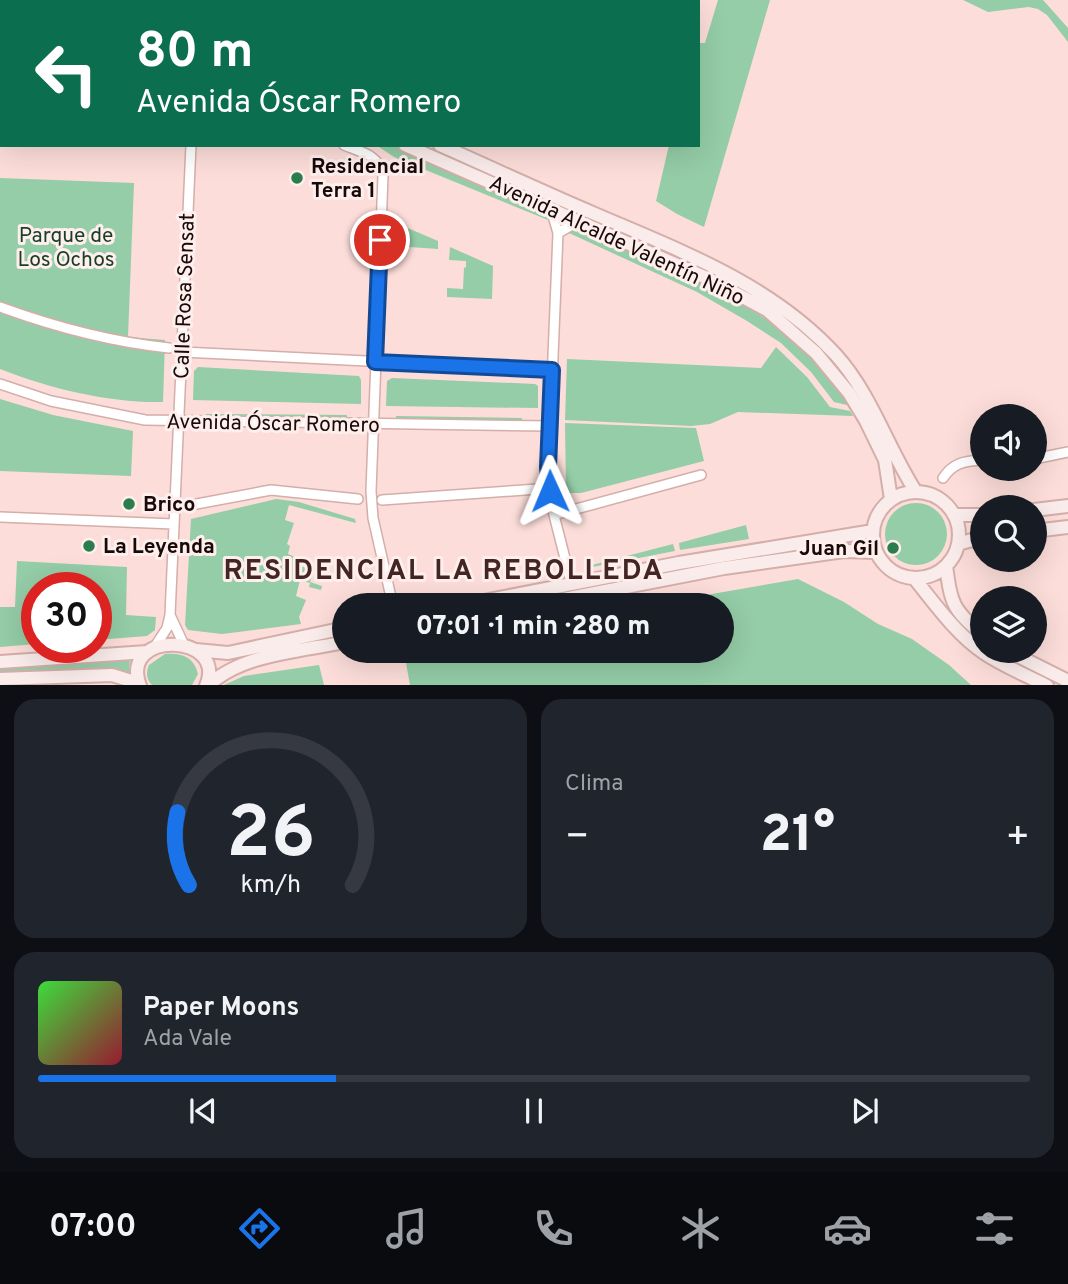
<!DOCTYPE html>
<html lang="es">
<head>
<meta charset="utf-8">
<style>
  :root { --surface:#171b24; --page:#20242c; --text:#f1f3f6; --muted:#9ea1a6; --line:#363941; --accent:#1a73e8 }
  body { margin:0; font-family:Overpass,sans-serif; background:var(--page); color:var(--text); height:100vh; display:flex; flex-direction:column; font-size:26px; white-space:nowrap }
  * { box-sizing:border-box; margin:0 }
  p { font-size:23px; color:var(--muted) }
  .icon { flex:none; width:38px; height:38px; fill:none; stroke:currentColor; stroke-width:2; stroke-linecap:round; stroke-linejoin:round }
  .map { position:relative; height:685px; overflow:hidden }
  .drawer { display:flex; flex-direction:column; gap:14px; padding:14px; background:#0d0f14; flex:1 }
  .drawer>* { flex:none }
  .guide { position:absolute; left:0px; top:0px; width:700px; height:147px; box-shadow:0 7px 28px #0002; background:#0b6e4f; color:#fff; overflow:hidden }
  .fabs { position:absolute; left:970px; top:404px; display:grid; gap:14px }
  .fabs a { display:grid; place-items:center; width:77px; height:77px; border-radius:50%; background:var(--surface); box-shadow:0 7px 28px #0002; font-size:35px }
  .speed { position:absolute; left:21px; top:572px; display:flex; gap:14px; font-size:35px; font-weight:700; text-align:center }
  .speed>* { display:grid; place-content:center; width:91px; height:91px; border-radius:50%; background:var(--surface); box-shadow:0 7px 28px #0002; line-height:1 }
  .speed .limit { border:10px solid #d22; background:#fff; color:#111 }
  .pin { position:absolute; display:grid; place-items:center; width:60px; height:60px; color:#fff; margin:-30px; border:4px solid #fff; border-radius:50%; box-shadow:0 2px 7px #0007 }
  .me { position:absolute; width:77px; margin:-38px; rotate:359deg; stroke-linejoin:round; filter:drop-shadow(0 0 5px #0008) }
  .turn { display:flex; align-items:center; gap:24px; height:147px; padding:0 21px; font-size:32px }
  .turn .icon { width:91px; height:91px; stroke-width:2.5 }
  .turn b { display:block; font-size:49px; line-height:60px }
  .big { font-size:52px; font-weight:800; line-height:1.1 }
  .drawer .widget { flex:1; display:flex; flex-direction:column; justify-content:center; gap:10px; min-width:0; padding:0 24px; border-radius:21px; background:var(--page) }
  .drawer .dial { align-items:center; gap:0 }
  .dial svg { height:182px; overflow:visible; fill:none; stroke:var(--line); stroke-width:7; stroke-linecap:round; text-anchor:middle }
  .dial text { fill:var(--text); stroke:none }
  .song { display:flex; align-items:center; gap:21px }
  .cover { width:84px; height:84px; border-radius:10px; background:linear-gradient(135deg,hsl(120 70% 55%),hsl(350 70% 35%)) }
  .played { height:7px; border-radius:4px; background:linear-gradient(90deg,var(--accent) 30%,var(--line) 30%) }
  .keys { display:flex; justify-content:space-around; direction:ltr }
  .heat { display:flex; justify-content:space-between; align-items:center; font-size:38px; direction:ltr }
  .drawer .tiles { flex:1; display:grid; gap:14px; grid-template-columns:1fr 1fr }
  .widget:last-child { grid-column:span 2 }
  .trip { position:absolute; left:332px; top:593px; width:402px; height:70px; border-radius:35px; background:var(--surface); box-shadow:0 7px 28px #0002; font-weight:800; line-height:70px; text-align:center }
  .tab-bar { display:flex; height:112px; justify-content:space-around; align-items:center; background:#090b0e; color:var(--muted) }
  .tab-bar .icon { width:49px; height:49px }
  .tab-bar .selected { color:var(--accent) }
  .tab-bar b { font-size:32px; color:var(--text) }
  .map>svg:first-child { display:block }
</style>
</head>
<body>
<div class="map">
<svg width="1068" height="686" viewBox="0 0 1068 686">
  <rect width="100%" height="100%" fill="#fcddd9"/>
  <path fill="#94cda7" d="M367 0H539V2H366Z
    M718 0H770L704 227 677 214 656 201 669 145H698V43H705Z
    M963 0H1043L1068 28V42L1047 15 1038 9 1029 7 988 12Z
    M376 145H394L549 213 548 220 394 157Z
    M417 145H424L725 279 784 314 829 356 855 388 853 389 813 342 772 308Z
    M0 178 134 183 128 337 165 340 163 402C109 403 51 389 0 369Z
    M396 223 438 241V249L395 246Z
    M576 227C682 272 783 304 851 406L834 402 811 372 781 343 747 321 697 292 569 233Z
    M450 247 493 266 492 299 447 297V288L463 289 464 268 466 267V261L449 260Z
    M776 347 807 377 830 407 850 411 853 416 738 412 710 424 691 426 565 420 567 359 761 368Z
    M198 367 359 376 361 380V404L193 400 194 371Z
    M392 378 535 384 538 386V408L386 406 387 381Z
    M0 399 53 415 133 431 131 476 0 471Z
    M206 414 347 415V419L206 417Z
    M396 416 522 418V421L396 419Z
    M565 423 696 428 704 461 581 493H566Z
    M276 499 299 502 355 519 356 523 289 505 285 520 294 523 287 544 290 546 288 554 295 557 294 560 302 563 301 566 308 569 310 565 321 569 320 572 314 571 310 582 322 586 321 590 309 587 310 583 300 580 296 596 306 600 299 617 301 624 222 634 188 630 185 625 191 519Z
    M885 534a31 31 0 1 1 62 0a31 31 0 1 1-62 0Z
    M746 525 749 539 680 550 679 543Z
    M673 544 675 551 592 567V565Z
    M840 544V547L738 561 554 595 553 592 788 550Z
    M17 561 127 567 126 615 156 617 155 630 147 636 96 640V588H37V644L0 647V607H15Z
    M798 579 844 602 878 624 912 639 949 665 971 685H410L404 652 410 651H723V606L648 605Z
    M165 654C182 653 194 657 198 674L192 685H152C146 679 146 672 149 665Z
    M130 659 129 673 105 670 0 674V667Z
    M319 665 324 685H224L244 676Z"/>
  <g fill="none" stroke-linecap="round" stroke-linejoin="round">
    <defs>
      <path id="street" d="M0 104H2
        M344 145C361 152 380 155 383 176L371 491 373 518 393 606
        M551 209 558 233 548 480 554 515 571 582
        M558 233 579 221
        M0 307C55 327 111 342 169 348
        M182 352 553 370
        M0 384 51 401 145 420 550 426
        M1034 459 1068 452
        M943 478C953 463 964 461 982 460
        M382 500 538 489
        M186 506 271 490 358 499
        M554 515 701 475
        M0 517 174 524
        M170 615 184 645
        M154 648 167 628 170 615 191 145"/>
      <path id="secondary" d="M97 0 100 2
        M125 0 128 2
        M405 145 709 279 767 310 816 353 849 393 866 421 885 460 891 499
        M440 145C492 168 543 192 595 214 681 251 771 284 836 355 872 395 887 447 916 492
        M873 535a43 43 0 1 1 86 0a43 43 0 1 1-86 0Z
        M1034 510 1068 506
        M954 515H982
        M1034 531 1068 527
        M958 544 982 537
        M946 566C951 602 952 610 982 634
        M914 578C935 604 956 634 984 653 1003 666 1026 675 1047 686
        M458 606 679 563 873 531
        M528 606 724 568 844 551 876 552
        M196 650 228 653 345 628
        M1008 651 1068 681
        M0 662 147 652
        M0 679 112 675 138 683
        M140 686C118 629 229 633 206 686
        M208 686C240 654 302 651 345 642"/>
    </defs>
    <use href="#street" stroke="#d4aea9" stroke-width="12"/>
    <use href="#secondary" stroke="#d4aea9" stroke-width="16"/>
    <use href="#street" stroke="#fff" stroke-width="9"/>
    <use href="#secondary" stroke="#faeceb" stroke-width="12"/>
  </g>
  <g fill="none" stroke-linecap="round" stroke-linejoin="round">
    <defs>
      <path id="route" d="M380 240 375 362 552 370 548 467 550 491"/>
    </defs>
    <use href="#route" stroke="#114b97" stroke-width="18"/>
    <use href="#route" stroke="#1a73e8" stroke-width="12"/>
  </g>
  <g fill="#2b7d4e" stroke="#feeeec" stroke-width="2.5">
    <circle cx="297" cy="178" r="7"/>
    <circle cx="129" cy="504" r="7"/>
    <circle cx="89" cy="546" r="7"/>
    <circle cx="893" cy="548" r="7"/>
  </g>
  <g text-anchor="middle" stroke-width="6" stroke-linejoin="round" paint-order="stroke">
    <g font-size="21" font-weight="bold" fill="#170a09" stroke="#feeeec" text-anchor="start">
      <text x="311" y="173">Residencial<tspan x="311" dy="24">Terra 1</tspan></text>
      <text x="143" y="511">Brico</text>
      <text x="103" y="553">La Leyenda</text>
      <text x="879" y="555" text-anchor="end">Juan Gil</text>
    </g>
    <g font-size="21" fill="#173e27" stroke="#feeeec">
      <text x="66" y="242">Parque de<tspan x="66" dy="24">Los Ochos</tspan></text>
    </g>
    <g font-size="21" fill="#170a09" stroke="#feeeec">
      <text transform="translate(617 240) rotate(25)" y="7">Avenida Alcalde Valentín Niño</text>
      <text transform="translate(184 296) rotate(-88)" y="7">Calle Rosa Sensat</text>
      <text transform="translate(273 423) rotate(1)" y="7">Avenida Óscar Romero</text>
    </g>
    <g font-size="28" font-weight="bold" letter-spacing="2" fill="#432623" stroke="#feeeec">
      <text x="444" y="579">RESIDENCIAL LA REBOLLEDA</text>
    </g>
  </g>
</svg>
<div class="fabs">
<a><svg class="icon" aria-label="sound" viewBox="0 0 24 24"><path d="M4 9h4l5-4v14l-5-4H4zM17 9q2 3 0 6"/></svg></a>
<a><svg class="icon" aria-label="search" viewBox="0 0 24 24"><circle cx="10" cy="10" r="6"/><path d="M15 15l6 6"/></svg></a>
<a><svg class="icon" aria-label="layers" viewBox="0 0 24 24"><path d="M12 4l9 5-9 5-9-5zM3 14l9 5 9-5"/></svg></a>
</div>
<div class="speed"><div class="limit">30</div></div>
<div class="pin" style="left:380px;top:240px;background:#d93025"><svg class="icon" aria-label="arrive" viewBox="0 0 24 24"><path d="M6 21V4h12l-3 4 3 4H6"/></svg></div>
<svg class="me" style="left:550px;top:491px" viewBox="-20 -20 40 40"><path d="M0-17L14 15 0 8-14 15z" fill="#1a73e8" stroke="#fff" stroke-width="4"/></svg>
<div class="trip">07:01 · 1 min · 280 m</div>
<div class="guide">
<div class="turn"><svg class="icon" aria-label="left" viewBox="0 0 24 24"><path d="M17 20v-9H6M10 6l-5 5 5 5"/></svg><div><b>80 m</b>Avenida Óscar Romero</div></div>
</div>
</div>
<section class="drawer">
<div class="tiles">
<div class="widget dial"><svg viewBox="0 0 100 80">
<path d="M14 69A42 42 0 1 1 86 69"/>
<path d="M14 69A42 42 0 0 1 9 37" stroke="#1a73e8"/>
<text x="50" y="56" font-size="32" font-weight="700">26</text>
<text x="50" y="72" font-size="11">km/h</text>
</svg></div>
<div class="widget"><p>Clima</p>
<div class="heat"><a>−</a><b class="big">21°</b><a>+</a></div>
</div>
<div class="widget">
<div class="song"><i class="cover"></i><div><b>Paper Moons</b><p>Ada Vale</p></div></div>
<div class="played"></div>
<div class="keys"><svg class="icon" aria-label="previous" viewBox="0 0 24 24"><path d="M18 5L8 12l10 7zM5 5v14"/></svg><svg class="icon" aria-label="pause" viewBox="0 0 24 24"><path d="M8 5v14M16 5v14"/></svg><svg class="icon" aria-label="next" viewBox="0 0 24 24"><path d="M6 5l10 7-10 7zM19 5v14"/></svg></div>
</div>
</div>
</section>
<nav class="tab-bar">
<b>07:00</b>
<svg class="icon selected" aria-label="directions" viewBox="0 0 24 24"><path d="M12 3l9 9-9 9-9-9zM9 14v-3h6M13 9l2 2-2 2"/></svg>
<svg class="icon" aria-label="music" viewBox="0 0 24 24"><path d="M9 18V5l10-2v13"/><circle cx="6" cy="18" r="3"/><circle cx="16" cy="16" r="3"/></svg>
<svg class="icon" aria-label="phone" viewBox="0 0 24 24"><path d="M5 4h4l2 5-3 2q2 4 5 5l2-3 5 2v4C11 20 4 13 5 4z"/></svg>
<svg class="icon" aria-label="climate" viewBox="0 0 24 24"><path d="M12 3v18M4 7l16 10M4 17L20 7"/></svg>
<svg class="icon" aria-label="car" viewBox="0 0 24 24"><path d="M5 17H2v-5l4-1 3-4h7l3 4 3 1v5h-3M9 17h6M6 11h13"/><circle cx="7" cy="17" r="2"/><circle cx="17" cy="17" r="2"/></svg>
<svg class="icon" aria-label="filters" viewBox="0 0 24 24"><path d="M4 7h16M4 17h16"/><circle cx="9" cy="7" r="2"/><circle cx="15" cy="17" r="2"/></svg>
</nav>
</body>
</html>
